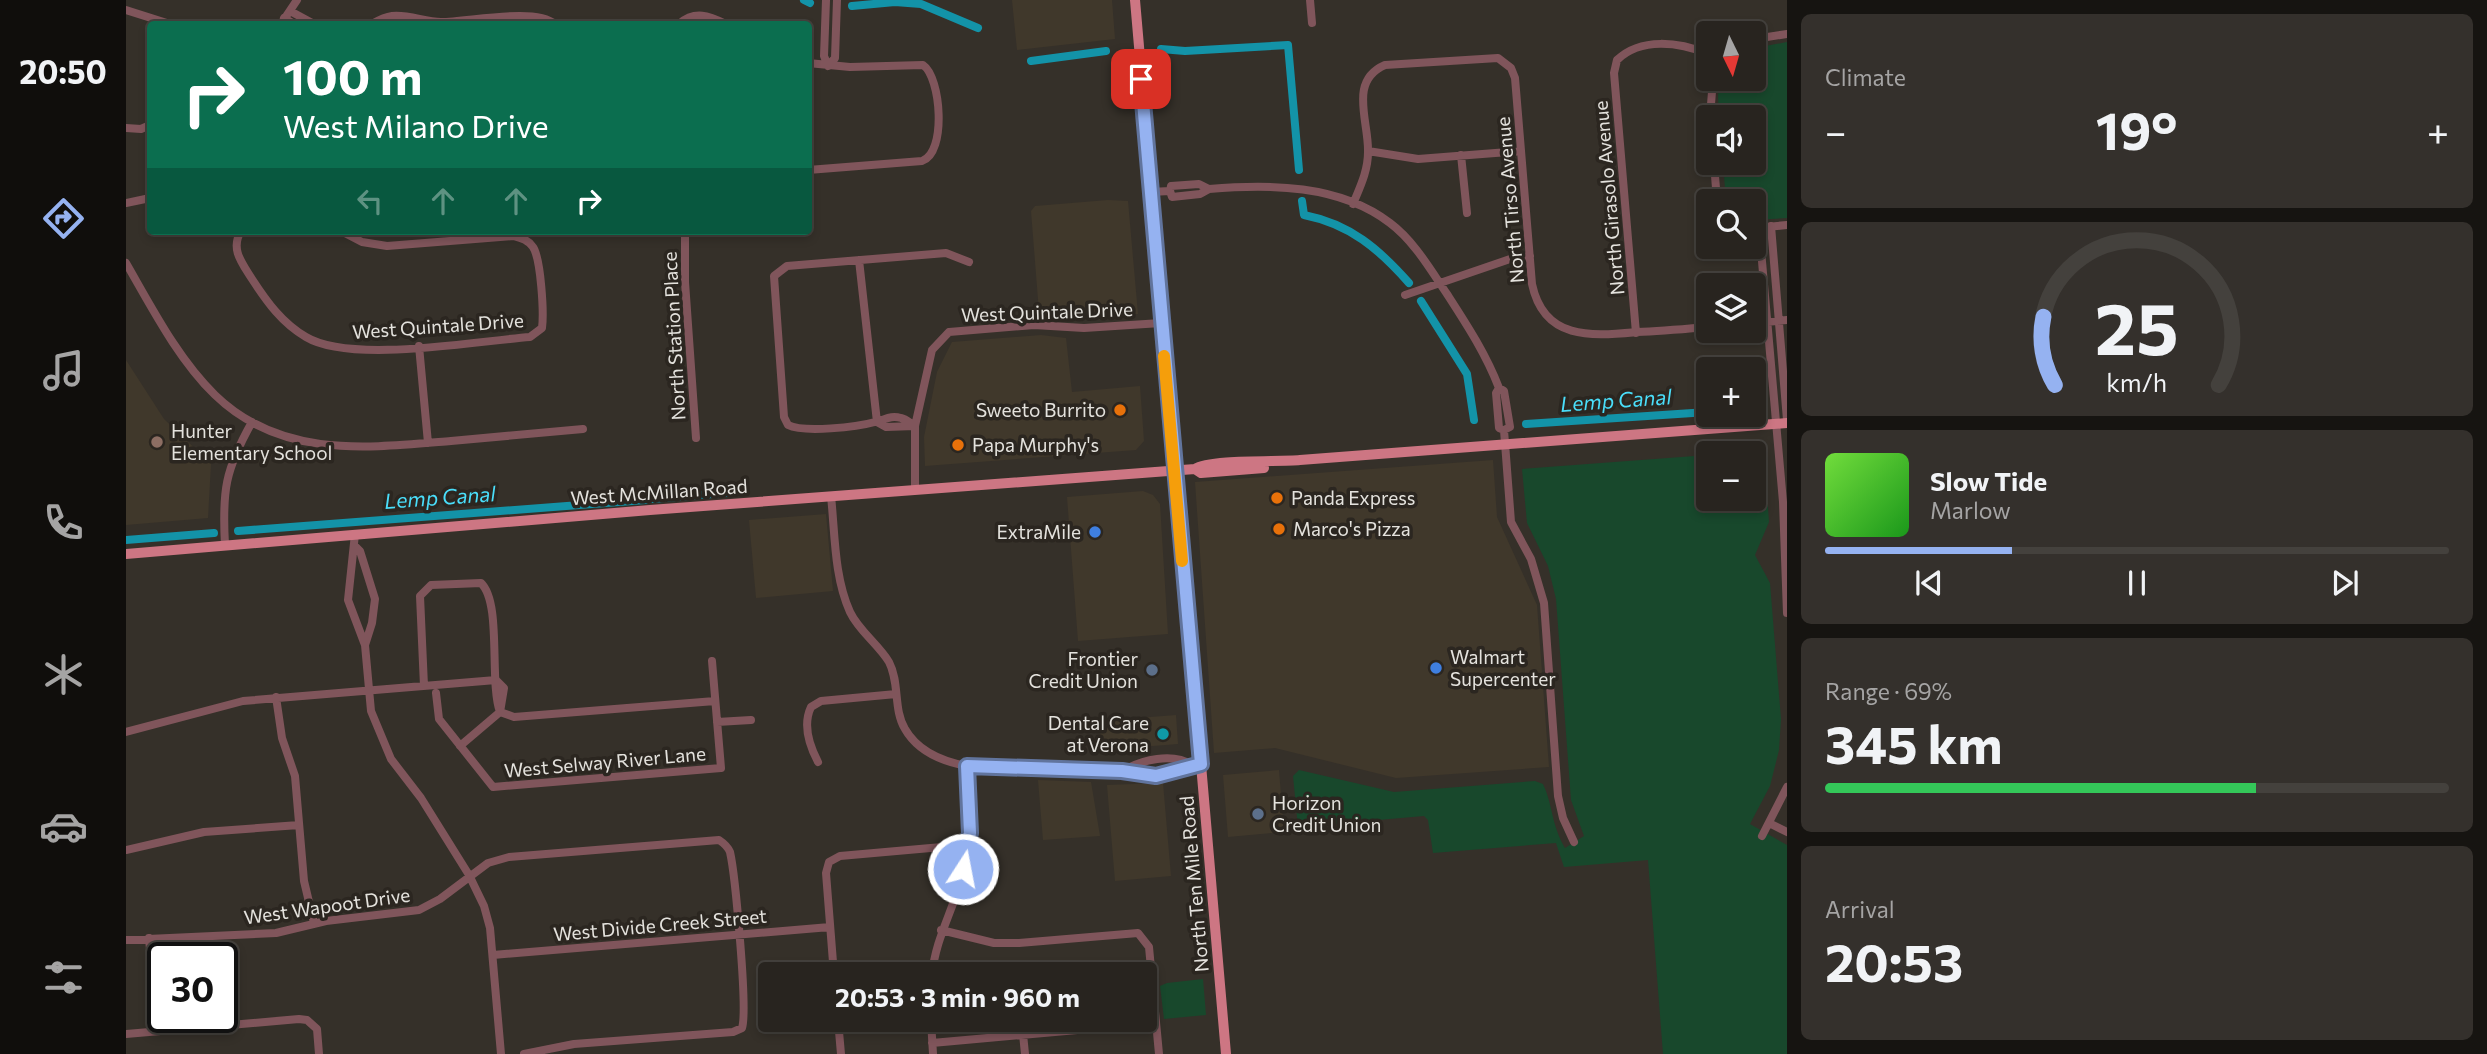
<!DOCTYPE html>
<html lang="en">
<head>
<meta charset="utf-8">
<style>
  :root { --surface:#28241f; --page:#34302c; --text:#f1f3f6; --muted:#a5a4a4; --line:#44413d; --accent:#95b2f1 }
  body { margin:0; font-family:Commissioner,sans-serif; background:var(--page); color:var(--text); height:100vh; display:flex; flex-direction:column; font-size:26px; white-space:nowrap }
  * { box-sizing:border-box; margin:0 }
  p { font-size:23px; color:var(--muted) }
  .icon { flex:none; width:38px; height:38px; fill:none; stroke:currentColor; stroke-width:2; stroke-linecap:round; stroke-linejoin:round }
  .map { position:relative; flex:1; overflow:hidden }
  .drawer { display:flex; flex-direction:column; gap:14px; padding:14px; background:#161411; width:700px }
  .drawer>* { flex:none }
  .banner { position:absolute; left:21px; top:21px; width:665px; height:214px; border-radius:7px; box-shadow:0 4px 10px #0003,0 0 0 2px var(--line); background:#0b6e4f; color:#fff; overflow:hidden }
  .needle { width:46px; rotate:175deg }
  .tools { position:absolute; left:1570px; top:21px; display:grid; gap:14px }
  .tools a { display:grid; place-items:center; width:70px; height:70px; border-radius:7px; background:var(--surface); box-shadow:0 4px 10px #0003,0 0 0 2px var(--line); font-size:35px }
  .speed { position:absolute; left:21px; top:942px; display:flex; gap:14px; font-size:35px; font-weight:700; text-align:center }
  .speed>* { display:grid; place-content:center; width:91px; height:91px; border-radius:50%; background:var(--surface); box-shadow:0 4px 10px #0003,0 0 0 2px var(--line); line-height:1 }
  .speed .limit { border:4px solid #111; border-radius:10px; background:#fff; color:#111 }
  .pin { position:absolute; display:grid; place-items:center; width:60px; height:60px; color:#fff; margin:-30px; border-radius:14px; box-shadow:0 4px 10px #0006 }
  .me { position:absolute; width:77px; margin:-38px; rotate:11deg; stroke-linejoin:round; filter:drop-shadow(0 0 5px #0008) }
  .turn { display:flex; align-items:center; gap:24px; height:147px; padding:0 21px; font-size:32px }
  .turn .icon { width:91px; height:91px; stroke-width:2.5 }
  .turn b { display:block; font-size:49px; line-height:60px }
  .lanes { display:flex; align-items:center; height:66px; padding:0 21px; background:#0003; justify-content:center; gap:35px; direction:ltr }
  .lanes .off { opacity:.35 }
  .big { font-size:52px; font-weight:700; line-height:1.1 }
  .drawer .card { flex:1; display:flex; flex-direction:column; justify-content:center; gap:10px; min-width:0; padding:0 24px; border-radius:10px; background:var(--page) }
  .drawer .dial { align-items:center; gap:0 }
  .dial svg { height:182px; overflow:visible; fill:none; stroke:var(--line); stroke-width:7; stroke-linecap:round; text-anchor:middle }
  .dial text { fill:var(--text); stroke:none }
  .song { display:flex; align-items:center; gap:21px }
  .cover { width:84px; height:84px; border-radius:10px; background:linear-gradient(135deg,hsl(100 70% 55%),hsl(120 70% 35%)) }
  .played { height:7px; border-radius:4px; background:linear-gradient(90deg,var(--accent) 30%,var(--line) 30%) }
  .keys { display:flex; justify-content:space-around; direction:ltr }
  .heat { display:flex; justify-content:space-between; align-items:center; font-size:38px; direction:ltr }
  .charge { height:10px; border-radius:5px; background:linear-gradient(90deg,#34c759 69%,var(--line) 0) }
  .trip { position:absolute; left:632px; top:962px; width:399px; height:70px; border-radius:7px; background:var(--surface); box-shadow:0 4px 10px #0003,0 0 0 2px var(--line); font-weight:700; line-height:70px; text-align:center }
  main { display:flex; flex:1; min-height:0 }
  .tabs { display:flex; flex-direction:column; width:126px; justify-content:space-around; align-items:center; background:#100e0c; color:var(--muted) }
  .tabs .icon { width:49px; height:49px }
  .tabs .on { color:var(--accent) }
  .tabs b { font-size:32px; color:var(--text) }
  .map>svg:first-child { display:block }
</style>
</head>
<body>
<main>
<nav class="tabs">
<b>20:50</b>
<svg class="icon on" aria-label="directions" viewBox="0 0 24 24"><path d="M12 3l9 9-9 9-9-9zM9 14v-3h6M13 9l2 2-2 2"/></svg>
<svg class="icon" aria-label="music" viewBox="0 0 24 24"><path d="M9 18V5l10-2v13"/><circle cx="6" cy="18" r="3"/><circle cx="16" cy="16" r="3"/></svg>
<svg class="icon" aria-label="phone" viewBox="0 0 24 24"><path d="M5 4h4l2 5-3 2q2 4 5 5l2-3 5 2v4C11 20 4 13 5 4z"/></svg>
<svg class="icon" aria-label="climate" viewBox="0 0 24 24"><path d="M12 3v18M4 7l16 10M4 17L20 7"/></svg>
<svg class="icon" aria-label="car" viewBox="0 0 24 24"><path d="M5 17H2v-5l4-1 3-4h7l3 4 3 1v5h-3M9 17h6M6 11h13"/><circle cx="7" cy="17" r="2"/><circle cx="17" cy="17" r="2"/></svg>
<svg class="icon" aria-label="filters" viewBox="0 0 24 24"><path d="M4 7h16M4 17h16"/><circle cx="9" cy="7" r="2"/><circle cx="15" cy="17" r="2"/></svg>
</nav>
<div class="map">
<svg width="1661" height="1054" viewBox="0 0 1661 1054">
  <rect width="100%" height="100%" fill="#353029"/>
  <path fill="#40382b" d="M886 0H986L989 39 891 50Z
    M982 200 1002 201 1012 314 959 318 913 312 905 211 909 206Z
    M915 335 940 338 946 392 1014 386 1018 441 1010 450 799 466 798 437 811 372 826 342Z
    M0 360 38 419 85 464 82 518 0 525Z
    M1367 460 1371 517 1411 605 1423 767 1270 778 1149 748 1088 753 1069 482Z
    M1017 491 1027 495 1034 504 1042 634 952 641 941 497Z
    M700 514 707 591 630 598 623 520Z
    M1050 715 1052 744 976 750 973 721Z
    M1153 770 1158 832 1102 837 1097 775Z
    M912 780 965 782 974 836 917 840Z
    M1037 783 1045 876 989 881 981 785Z"/>
  <path fill="#18482c" d="M1661 42V218L1628 220V201H1600L1597 163H1628V117H1593L1592 95 1596 79H1628V48Z
    M1582 455V499H1628V455L1639 464 1643 522 1629 555 1644 583 1655 719 1653 750 1644 786 1624 824 1661 845V1054H1537L1522 860 1438 867 1430 843 1307 853 1302 820 1298 816 1172 827 1167 776 1173 770 1268 792 1409 781 1417 784C1427 805 1425 824 1439 848L1458 836 1445 800 1430 599 1422 566 1401 523 1396 469Z
    M1077 979 1080 1015 1038 1019 1034 986 1041 983Z"/>
  <g fill="none" stroke-linecap="round" stroke-linejoin="round">
    <path stroke="#1393a8" stroke-width="8" d="M678 0 684 3
      M726 6 769 2 795 4 852 28
      M1035 49 1059 51 1162 45 1173 170
      M905 61 980 51
      M1176 201 1178 215C1224 224 1253 249 1283 283
      M1295 301 1341 374 1348 420
      M1628 410 1633 409
      M1400 424 1582 412
      M526 499 610 492
      M112 531 519 500
      M0 540 88 533"/>
    <path stroke="#80555b" stroke-width="8" d="M700 0 698 56 702 66 709 58 711 0
      M1184 0 1186 23
      M0 10 44 24
      M164 11 188 24
      M158 18 168 24
      M155 24 171 0
      M246 24C253 20 258 17 266 16 282 14 299 22 315 22 343 22 409 7 429 24
      M553 24C569 10 583 16 600 24
      M1628 39 1661 34
      M682 63 724 67 797 65C815 77 821 153 796 161L682 170
      M1584 117 1587 79
      M0 128 15 129 24 125
      M1242 151 1292 159 1395 151
      M1335 155 1341 213
      M1588 163 1591 201
      M1083 189C1143 184 1213 184 1264 223 1288 241 1304 269 1321 294 1341 325 1360 354 1373 388
      M1024 192 1044 191 1045 186 1073 184 1083 189 1074 194 1046 197 1044 191
      M0 203 24 198
      M1227 204C1234 187 1242 171 1242 152 1243 121 1222 81 1259 65L1372 58 1385 68 1389 78 1406 284C1418 341 1466 336 1511 332 1535 331 1558 329 1582 327
      M1645 226 1661 420
      M1633 227 1657 502 1661 613
      M1640 227 1661 225
      M115 231C104 249 116 263 126 279 141 302 156 323 180 337 225 364 350 341 404 337L416 328C418 313 415 259 407 247 402 240 396 238 388 236L261 246 236 242 215 231
      M559 231V282L570 438
      M733 260 751 422
      M0 263C26 308 52 359 89 395 155 459 241 448 325 441 369 437 413 433 457 429
      M1279 295 1387 258 1404 256
      M1628 323 1661 320
      M1510 333 1488 73 1491 60C1515 37 1553 42 1582 54
      M293 346 302 443
      M751 422 760 427 789 426C784 423 780 419 775 418 764 415 759 420 749 422 731 427 678 433 662 425L658 417 648 276 661 266 820 253 843 262
      M1378 430 1384 427 1378 391 1373 388 1370 393 1373 428 1378 430 1385 522 1405 559 1418 603 1432 796 1437 818 1448 842
      M789 489V426L806 350 823 332 908 325 958 328 1035 323
      M705 496C709 533 708 577 724 612 733 631 752 644 763 662 774 683 767 709 779 729 809 782 904 768 957 770 989 770 1040 784 1066 765 1046 752 1016 760 996 771
      M229 534 222 600 239 645
      M99 545C96 491 99 470 126 422
      M230 547 234 551 249 599 246 623 239 645 245 711 265 759 295 798 343 875 358 906 364 928 375 1054
      M370 680 378 688 374 712
      M298 686 294 596 305 585 355 583C376 603 363 681 374 712
      M310 693 313 719 367 787 595 768 586 661
      M150 697 156 738 169 776 178 881 188 923
      M591 722 625 720
      M0 732 117 701 370 680
      M334 746 374 712 388 717 589 701
      M692 762C683 745 677 724 685 707L695 701 770 694
      M1643 823 1661 832
      M1636 836 1661 787
      M0 850 78 832 173 825
      M815 930 868 943H893L1012 933 1023 947 1033 1054
      M23 938 31 1031
      M0 940 150 933 200 921 293 910 314 899 362 863 383 857 593 840C599 844 602 847 604 852 609 874 622 1010 616 1028L607 1032 448 1044 398 1054
      M367 955 704 927
      M708 975 700 873 703 862 714 856 816 847 842 849
      M806 975C809 942 824 916 833 886 845 845 843 808 841 767
      M712 1020 715 1054
      M805 1020 807 1054
      M0 1034 173 1019 181 1020 191 1029 193 1054
      M897 1034 899 1054
      M806 1043 1030 1023"/>
    <path stroke="#cd7683" stroke-width="10" d="M1009 0 1100 1054
      M1069 469 1075 473 1138 468
      M0 554 524 510 1069 469C1084 459 1152 462 1174 460 1335 448 1498 435 1661 423"/>
  </g>
  <g fill="none" stroke-linecap="round" stroke-linejoin="round">
    <defs>
      <path id="route" d="M837 869 844 833 841 766 996 771 1030 776 1075 764 1015 79"/>
    </defs>
    <use href="#route" stroke="#61749d" stroke-width="18"/>
    <use href="#route" stroke="#95b2f1" stroke-width="12"/>
    <path stroke="#f59e0b" stroke-width="12" d="M1038 356 1056 561"/>
  </g>
  <g fill="#e8710a" stroke="#2b2620" stroke-width="2.5">
    <circle cx="994" cy="410" r="7"/>
    <circle cx="832" cy="445" r="7"/>
    <circle cx="1151" cy="498" r="7"/>
    <circle cx="1153" cy="529" r="7"/>
  </g>
  <circle fill="#8d6e63" stroke="#2b2620" stroke-width="2.5" cx="31" cy="442" r="7"/>
  <g fill="#3f7fe0" stroke="#2b2620" stroke-width="2.5">
    <circle cx="969" cy="532" r="7"/>
    <circle cx="1310" cy="668" r="7"/>
  </g>
  <g fill="#5c6f8a" stroke="#2b2620" stroke-width="2.5">
    <circle cx="1026" cy="670" r="7"/>
    <circle cx="1132" cy="814" r="7"/>
  </g>
  <circle fill="#0f9aa8" stroke="#2b2620" stroke-width="2.5" cx="1037" cy="734" r="7"/>
  <g text-anchor="middle" stroke-width="7" stroke-linejoin="round" paint-order="stroke">
    <g font-size="19" fill="#e4e2dd" stroke="#2b2620">
      <text transform="translate(1483 198) rotate(-95)" y="7">North Girasolo Avenue</text>
      <text transform="translate(1384 200) rotate(-95)" y="7">North Tirso Avenue</text>
      <text transform="translate(921 312) rotate(-2)" y="7">West Quintale Drive</text>
      <text transform="translate(312 326) rotate(-4)" y="7">West Quintale Drive</text>
      <text transform="translate(548 336) rotate(-93)" y="7">North Station Place</text>
      <text transform="translate(533 492) rotate(-4)" y="7">West McMillan Road</text>
      <text transform="translate(479 762) rotate(-5)" y="7">West Selway River Lane</text>
      <text transform="translate(1068 884) rotate(-95)" y="7">North Ten Mile Road</text>
      <text transform="translate(201 906) rotate(-8)" y="7">West Wapoot Drive</text>
      <text transform="translate(534 925) rotate(-5)" y="7">West Divide Creek Street</text>
    </g>
    <g font-size="19" fill="#e4e2dd" stroke="#2b2620" text-anchor="start">
      <text x="980" y="417" text-anchor="end">Sweeto Burrito</text>
      <text x="45" y="438">Hunter<tspan x="45" dy="22">Elementary School</tspan></text>
      <text x="846" y="452">Papa Murphy's</text>
      <text x="1165" y="505">Panda Express</text>
      <text x="1167" y="536">Marco's Pizza</text>
      <text x="955" y="539" text-anchor="end">ExtraMile</text>
      <text x="1324" y="664">Walmart<tspan x="1324" dy="22">Supercenter</tspan></text>
      <text x="1012" y="666" text-anchor="end">Frontier<tspan x="1012" dy="22">Credit Union</tspan></text>
      <text x="1023" y="730" text-anchor="end">Dental Care<tspan x="1023" dy="22">at Verona</tspan></text>
      <text x="1146" y="810">Horizon<tspan x="1146" dy="22">Credit Union</tspan></text>
    </g>
    <g font-size="21" font-style="italic" fill="#4adefa" stroke="#2b2620">
      <text transform="translate(1490 401) rotate(-4)" y="7">Lemp Canal</text>
      <text transform="translate(314 498) rotate(-4)" y="7">Lemp Canal</text>
    </g>
  </g>
</svg>
<div class="tools">
<a><svg class="needle" viewBox="-14 -14 28 28"><path d="M0-13l5 13h-10z" fill="#e53935"/><path d="M0 13l5-13h-10z" fill="#a5a4a4"/></svg></a>
<a><svg class="icon" aria-label="sound" viewBox="0 0 24 24"><path d="M4 9h4l5-4v14l-5-4H4zM17 9q2 3 0 6"/></svg></a>
<a><svg class="icon" aria-label="search" viewBox="0 0 24 24"><circle cx="10" cy="10" r="6"/><path d="M15 15l6 6"/></svg></a>
<a><svg class="icon" aria-label="layers" viewBox="0 0 24 24"><path d="M12 4l9 5-9 5-9-5zM3 14l9 5 9-5"/></svg></a>
<a>+</a>
<a>−</a>
</div>
<div class="speed"><div class="limit">30</div></div>
<div class="pin" style="left:1015px;top:79px;background:#d93025"><svg class="icon" aria-label="arrive" viewBox="0 0 24 24"><path d="M6 21V4h12l-3 4 3 4H6"/></svg></div>
<svg class="me" style="left:837px;top:869px" viewBox="-20 -20 40 40"><circle r="17" fill="#95b2f1" stroke="#fff" stroke-width="3"/><path d="M0-11L8 9 0 5-8 9z" fill="#fff"/></svg>
<div class="trip">20:53 · 3 min · 960 m</div>
<div class="banner">
<div class="turn"><svg class="icon" aria-label="right" viewBox="0 0 24 24"><path d="M7 20v-9h11M14 6l5 5-5 5"/></svg><div><b>100 m</b>West Milano Drive</div></div>
<div class="lanes"><svg class="icon off" aria-label="left" viewBox="0 0 24 24"><path d="M17 20v-9H6M10 6l-5 5 5 5"/></svg><svg class="icon off" aria-label="ahead" viewBox="0 0 24 24"><path d="M12 20V5M6 11l6-6 6 6"/></svg><svg class="icon off" aria-label="ahead" viewBox="0 0 24 24"><path d="M12 20V5M6 11l6-6 6 6"/></svg><svg class="icon" aria-label="right" viewBox="0 0 24 24"><path d="M7 20v-9h11M14 6l5 5-5 5"/></svg></div>
</div>
</div>
<section class="drawer">
<div class="card"><p>Climate</p>
<div class="heat"><a>−</a><b class="big">19°</b><a>+</a></div>
</div>
<div class="card dial"><svg viewBox="0 0 100 80">
<path d="M14 69A42 42 0 1 1 86 69"/>
<path d="M14 69A42 42 0 0 1 9 39" stroke="#95b2f1"/>
<text x="50" y="56" font-size="32" font-weight="700">25</text>
<text x="50" y="72" font-size="11">km/h</text>
</svg></div>
<div class="card">
<div class="song"><i class="cover"></i><div><b>Slow Tide</b><p>Marlow</p></div></div>
<div class="played"></div>
<div class="keys"><svg class="icon" aria-label="previous" viewBox="0 0 24 24"><path d="M18 5L8 12l10 7zM5 5v14"/></svg><svg class="icon" aria-label="pause" viewBox="0 0 24 24"><path d="M8 5v14M16 5v14"/></svg><svg class="icon" aria-label="next" viewBox="0 0 24 24"><path d="M6 5l10 7-10 7zM19 5v14"/></svg></div>
</div>
<div class="card"><p>Range · 69%</p><b class="big">345 km</b><div class="charge"></div></div>
<div class="card"><p>Arrival</p><b class="big">20:53</b></div>
</section>
</main>
</body>
</html>
